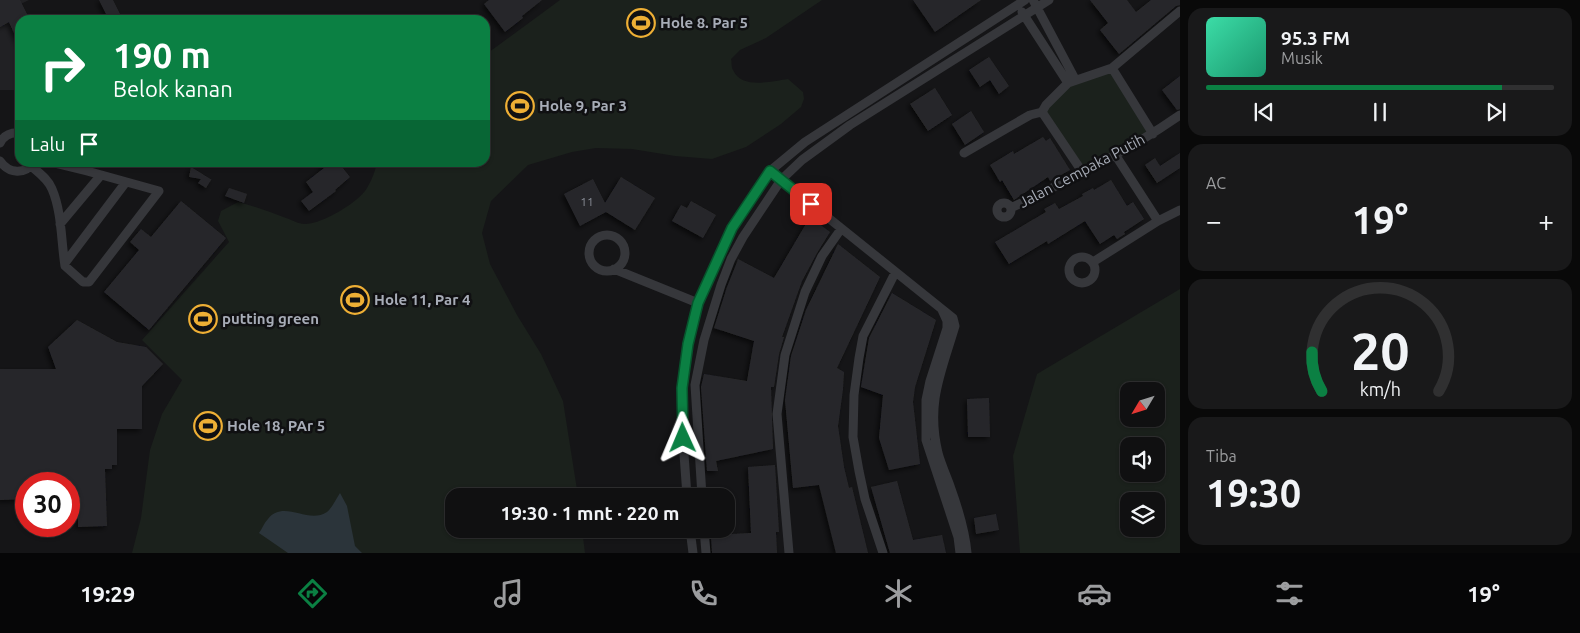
<!DOCTYPE html>
<html lang="id">
<head>
<meta charset="utf-8">
<style>
  :root { --surface:#101011; --page:#19191a; --text:#f1f3f6; --muted:#9c9d9f; --line:#303031; --accent:#0b8043 }
  body { margin:0; font-family:Ubuntu,sans-serif; background:var(--page); color:var(--text); height:100vh; display:flex; flex-direction:column; font-size:19px; white-space:nowrap }
  * { box-sizing:border-box; margin:0 }
  p { font-size:16px; color:var(--muted) }
  .icon { flex:none; width:28px; height:28px; fill:none; stroke:currentColor; stroke-width:2; stroke-linecap:round; stroke-linejoin:round }
  .map { position:relative; flex:1; overflow:hidden }
  .side { display:flex; flex-direction:column; gap:8px; padding:8px; background:#090909; width:400px }
  .side>* { flex:none }
  .banner { position:absolute; left:15px; top:15px; width:475px; height:152px; border-radius:15px; box-shadow:0 1px 4px #0004,0 0 0 1px var(--line); background:#0b8043; color:#fff; overflow:hidden }
  .needle { width:32px; rotate:232deg }
  .tools { position:absolute; left:1120px; top:382px; display:grid; gap:10px }
  .tools a { display:grid; place-items:center; width:45px; height:45px; border-radius:10px; background:var(--surface); box-shadow:0 1px 4px #0004,0 0 0 1px var(--line); font-size:25px }
  .speed { position:absolute; left:15px; top:472px; display:flex; gap:10px; font-size:25px; font-weight:700; text-align:center }
  .speed>* { display:grid; place-content:center; width:65px; height:65px; border-radius:50%; background:var(--surface); box-shadow:0 1px 4px #0004,0 0 0 1px var(--line); line-height:1 }
  .speed .limit { border:8px solid #d22; background:#fff; color:#111 }
  .pin { position:absolute; display:grid; place-items:center; width:42px; height:42px; color:#fff; margin:-21px; border-radius:10px; box-shadow:0 2px 8px #0006 }
  .me { position:absolute; width:55px; margin:-28px; rotate:359deg; stroke-linejoin:round; filter:drop-shadow(0 0 4px #0008) }
  .turn { display:flex; align-items:center; gap:18px; height:105px; padding:0 15px; font-size:22px }
  .turn .icon { width:65px; height:65px; stroke-width:2.5 }
  .turn b { display:block; font-size:35px; line-height:42px }
  .then { display:flex; align-items:center; height:48px; padding:0 15px; background:#0003; gap:10px; font-size:19px }
  .big { font-size:38px; font-weight:600; line-height:1.1 }
  .side .card { flex:1; display:flex; flex-direction:column; justify-content:center; gap:8px; min-width:0; padding:0 18px; border-radius:15px; background:var(--page) }
  .side .dial { align-items:center; gap:0 }
  .dial svg { height:130px; overflow:visible; fill:none; stroke:var(--line); stroke-width:7; stroke-linecap:round; text-anchor:middle }
  .dial text { fill:var(--text); stroke:none }
  .song { display:flex; align-items:center; gap:15px }
  .cover { width:60px; height:60px; border-radius:8px; background:linear-gradient(135deg,hsl(160 70% 55%),hsl(160 70% 35%)) }
  .played { height:5px; border-radius:2px; background:linear-gradient(90deg,var(--accent) 85%,var(--line) 85%) }
  .keys { display:flex; justify-content:space-around; direction:ltr }
  .heat { display:flex; justify-content:space-between; align-items:center; font-size:28px; direction:ltr }
  .trip { position:absolute; left:445px; top:488px; width:290px; height:50px; border-radius:15px; background:var(--surface); box-shadow:0 1px 4px #0004,0 0 0 1px var(--line); font-weight:600; line-height:50px; text-align:center }
  .tabs { display:flex; height:80px; justify-content:space-around; align-items:center; background:#060607; color:var(--muted) }
  .tabs .icon { width:35px; height:35px }
  .tabs .active { color:var(--accent) }
  .tabs b { font-size:22px; color:var(--text) }
  main { display:flex; flex:1; min-height:0 }
  .map>svg:first-child { display:block }
</style>
</head>
<body>
<main>
<div class="map">
<svg width="1180" height="553" viewBox="0 0 1180 553">
  <defs>
    <filter id="shadow"><feDropShadow dx="-2.5" dy="2.5" stdDeviation="2.5" flood-color="#0009"/></filter>
  </defs>
  <rect width="100%" height="100%" fill="#151517"/>
  <path fill="#212124" d="M0 0H29L8 10 20 32V90H0Z"/>
  <path fill="#1b211c" fill-rule="evenodd" d="M560 0H822L766 38 740 50 731 59C732 62 731 67 733 70 742 90 772 81 788 79L803 92 804 99 801 107 781 124 746 147 712 159 675 156 632 149 596 148 572 152 528 165 491 201 482 233 490 264 517 315 541 354 563 401 578 496H454V529H582L585 553H132L141 518 150 450 162 414 182 380 142 340 229 242 218 221 221 211 238 202C254 206 270 212 286 218 292 220 299 224 304 224 321 225 359 202 367 188 372 180 375 171 377 163L485 162V55Z
    M1110 71 1151 134 1083 173 1042 104 1069 84Z
    M1180 289V553H1020L1013 456 1037 374ZM1156 391V419H1129V391ZM1156 446V474H1129V446ZM1156 501V529H1129V501Z"/>
  <path fill="#2b343a" d="M340 493 347 506 355 546 362 553H288L259 533C262 529 264 523 268 519 284 499 308 525 327 512 332 508 336 499 340 493Z"/>
  <path fill="#28282b" filter="url(#shadow)" d="M0 0H20L30 20H20V46L9 22 0 27Z
    M99 0H113L123 20H109Z
    M489 0H542L522 16 523 18 505 32 484 4Z
    M913 0H981L935 32Z
    M1090 0H1127L1136 12 1151 0H1180V5L1176 6 1119 54 1100 30 1108 23Z
    M989 57 1009 86 999 94 990 80 980 87 969 70Z
    M1180 76V109L1177 110 1162 90Z
    M935 88 952 115 928 131 910 104Z
    M971 111 984 132 965 145 952 124Z
    M1043 137 1046 141 1050 138 1070 170 1050 181 1048 177 1014 200 1002 180 1000 182 990 165 1013 151 1014 154Z
    M1180 153V168L1157 183 1145 165 1155 158 1160 166Z
    M319 162H338L350 177 335 190 336 191 309 211 301 201 313 192 306 182 324 168Z
    M191 167 212 180H211L206 188 198 183 201 179 189 177Z
    M621 177 655 198 635 230 606 212 580 226 564 194 593 179 605 203Z
    M1111 180 1127 206 1133 202 1144 219 1124 232 1125 234 1117 239 1114 235 1100 244 1085 221 1048 244 1047 241 1009 264 995 242 1046 212 1044 209 1055 203 1059 209 1083 196 1082 194 1093 188 1094 190Z
    M229 188 247 194 244 203 225 196Z
    M181 201 226 238 149 330 104 292 139 250 130 242 141 229 151 237Z
    M691 201 716 215 703 238 672 221 681 205 687 208Z
    M810 217 830 232 817 253 802 281 782 337H784L779 354 774 387H771L773 449 716 461 718 471H707L701 387 704 374 747 381 754 341 714 328 727 287 737 262 738 259 774 278Z
    M838 244 880 277 837 368 844 372 843 389 838 426 844 467 849 488 852 487 868 553H836L819 485 793 488 785 400 791 356 806 310Z
    M892 293 936 320 915 387 913 402 920 464 889 470 879 438 883 395 861 387 869 338Z
    M77 320 117 342 146 347 163 364 142 386V429H117V465H112V469H105L107 526 78 527V514H69V484H26V499L0 500V369H56L48 347Z
    M989 398 990 437H968L967 399Z
    M775 465 779 532H776L777 553H712L711 535 751 533 748 467Z
    M897 481 913 540 942 535 946 553H890L871 487Z
    M996 514 999 530 976 534 974 518Z"/>
  <g fill="none" stroke-linecap="round" stroke-linejoin="round">
    <path stroke="#36373b" stroke-width="9" d="M1033 0 1075 79
      M1022 12 1068 83
      M1112 68 1153 134
      M1042 112 1083 173
      M0 143C4 135 12 132 20 133
      M964 153 1030 115 1042 112 1046 105 1068 83 1112 68 1180 11
      M1116 156 1158 221
      M0 161C9 174 25 175 34 162
      M31 166C39 173 48 179 52 189 62 212 61 241 65 266L83 282H89L159 191 87 171 50 162
      M770 171 953 318 955 326C941 373 926 403 938 453 941 464 946 475 950 486 958 508 965 530 967 553
      M997 210a7 7 0 1 1 14 0a7 7 0 1 1-14 0Z
      M1011 208C1069 180 1127 152 1180 115
      M60 224 101 175
      M589 253a18 18 0 1 1 36 0a18 18 0 1 1-36 0Z
      M1069 270a13 13 0 1 1 26 0a13 13 0 1 1-26 0Z
      M1093 262 1158 221 1180 210
      M65 263 126 182
      M614 269 698 303
      M942 310 947 321V328L930 381 926 400V440L958 537 960 553
      M687 496 684 454 682 388 688 344 698 303 732 228 770 171 805 142 1025 0
      M702 496 695 385 704 340 721 285 731 259 743 237 781 180 802 160 850 125 1049 0
      M690 529 693 553
      M704 529 706 553
      M789 553 777 414 785 355 805 292 822 256 841 229
      M883 553 865 499 859 471 853 437 854 395 859 358 863 336 895 273"/>
  </g>
  <g fill="none" stroke-linecap="round" stroke-linejoin="round">
    <defs>
      <path id="route" d="M683 438 682 388 688 344 698 303 732 228 770 171 811 204"/>
    </defs>
    <use href="#route" stroke="#07532c" stroke-width="12"/>
    <use href="#route" stroke="#0b8043" stroke-width="9"/>
  </g>
  <defs>
    <symbol id="stadium-ring" viewBox="-11 -11 22 22"><circle r="9.5" fill="#101012" stroke="#eeaf35" stroke-width="1.5"/><path d="M0-5a6.5 5 0 1 0 0 10a6.5 5 0 1 0 0-10ZM-3.5-1.8h7v3.6h-7Z" fill="#eeaf35"/></symbol>
  </defs>
  <g fill-rule="evenodd">
    <use href="#stadium-ring" x="625" y="7" width="32" height="32"/>
    <use href="#stadium-ring" x="504" y="90" width="32" height="32"/>
    <use href="#stadium-ring" x="339" y="284" width="32" height="32"/>
    <use href="#stadium-ring" x="187" y="303" width="32" height="32"/>
    <use href="#stadium-ring" x="192" y="410" width="32" height="32"/>
  </g>
  <g text-anchor="middle" stroke-width="5" stroke-linejoin="round" paint-order="stroke">
    <g font-size="12" fill="#868a93">
      <text x="587" y="206">11</text>
    </g>
    <g font-size="15" font-weight="bold" fill="#a7acb7" stroke="#101012" text-anchor="start">
      <text x="660" y="28">Hole 8. Par 5</text>
      <text x="539" y="111">Hole 9, Par 3</text>
      <text x="374" y="305">Hole 11, Par 4</text>
      <text x="222" y="324">putting green</text>
      <text x="227" y="431">Hole 18, PAr 5</text>
    </g>
    <g font-size="15" fill="#a7acb7" stroke="#101012">
      <text transform="translate(1082 171) rotate(-28)" y="5">Jalan Cempaka Putih</text>
    </g>
  </g>
</svg>
<div class="tools">
<a><svg class="needle" viewBox="-14 -14 28 28"><path d="M0-13l5 13h-10z" fill="#e53935"/><path d="M0 13l5-13h-10z" fill="#9c9d9f"/></svg></a>
<a><svg class="icon" aria-label="sound" viewBox="0 0 24 24"><path d="M4 9h4l5-4v14l-5-4H4zM17 9q2 3 0 6"/></svg></a>
<a><svg class="icon" aria-label="layers" viewBox="0 0 24 24"><path d="M12 4l9 5-9 5-9-5zM3 14l9 5 9-5"/></svg></a>
</div>
<div class="speed"><div class="limit">30</div></div>
<div class="pin" style="left:811px;top:204px;background:#d93025"><svg class="icon" aria-label="arrive" viewBox="0 0 24 24"><path d="M6 21V4h12l-3 4 3 4H6"/></svg></div>
<svg class="me" style="left:683px;top:438px" viewBox="-20 -20 40 40"><path d="M0-17L14 15 0 8-14 15z" fill="#0b8043" stroke="#fff" stroke-width="4"/></svg>
<div class="trip">19:30 · 1 mnt · 220 m</div>
<div class="banner">
<div class="turn"><svg class="icon" aria-label="right" viewBox="0 0 24 24"><path d="M7 20v-9h11M14 6l5 5-5 5"/></svg><div><b>190 m</b>Belok kanan</div></div>
<div class="then">Lalu<svg class="icon" aria-label="arrive" viewBox="0 0 24 24"><path d="M6 21V4h12l-3 4 3 4H6"/></svg></div>
</div>
</div>
<section class="side">
<div class="card">
<div class="song"><i class="cover"></i><div><b>95.3 FM</b><p>Musik</p></div></div>
<div class="played"></div>
<div class="keys"><svg class="icon" aria-label="previous" viewBox="0 0 24 24"><path d="M18 5L8 12l10 7zM5 5v14"/></svg><svg class="icon" aria-label="pause" viewBox="0 0 24 24"><path d="M8 5v14M16 5v14"/></svg><svg class="icon" aria-label="next" viewBox="0 0 24 24"><path d="M6 5l10 7-10 7zM19 5v14"/></svg></div>
</div>
<div class="card"><p>AC</p>
<div class="heat"><a>−</a><b class="big">19°</b><a>+</a></div>
</div>
<div class="card dial"><svg viewBox="0 0 100 80">
<path d="M14 69A42 42 0 1 1 86 69"/>
<path d="M14 69A42 42 0 0 1 8 45" stroke="#0b8043"/>
<text x="50" y="56" font-size="32" font-weight="700">20</text>
<text x="50" y="72" font-size="11">km/h</text>
</svg></div>
<div class="card"><p>Tiba</p><b class="big">19:30</b></div>
</section>
</main>
<nav class="tabs">
<b>19:29</b>
<svg class="icon active" aria-label="directions" viewBox="0 0 24 24"><path d="M12 3l9 9-9 9-9-9zM9 14v-3h6M13 9l2 2-2 2"/></svg>
<svg class="icon" aria-label="music" viewBox="0 0 24 24"><path d="M9 18V5l10-2v13"/><circle cx="6" cy="18" r="3"/><circle cx="16" cy="16" r="3"/></svg>
<svg class="icon" aria-label="phone" viewBox="0 0 24 24"><path d="M5 4h4l2 5-3 2q2 4 5 5l2-3 5 2v4C11 20 4 13 5 4z"/></svg>
<svg class="icon" aria-label="climate" viewBox="0 0 24 24"><path d="M12 3v18M4 7l16 10M4 17L20 7"/></svg>
<svg class="icon" aria-label="car" viewBox="0 0 24 24"><path d="M5 17H2v-5l4-1 3-4h7l3 4 3 1v5h-3M9 17h6M6 11h13"/><circle cx="7" cy="17" r="2"/><circle cx="17" cy="17" r="2"/></svg>
<svg class="icon" aria-label="filters" viewBox="0 0 24 24"><path d="M4 7h16M4 17h16"/><circle cx="9" cy="7" r="2"/><circle cx="15" cy="17" r="2"/></svg>
<b>19°</b>
</nav>
</body>
</html>
